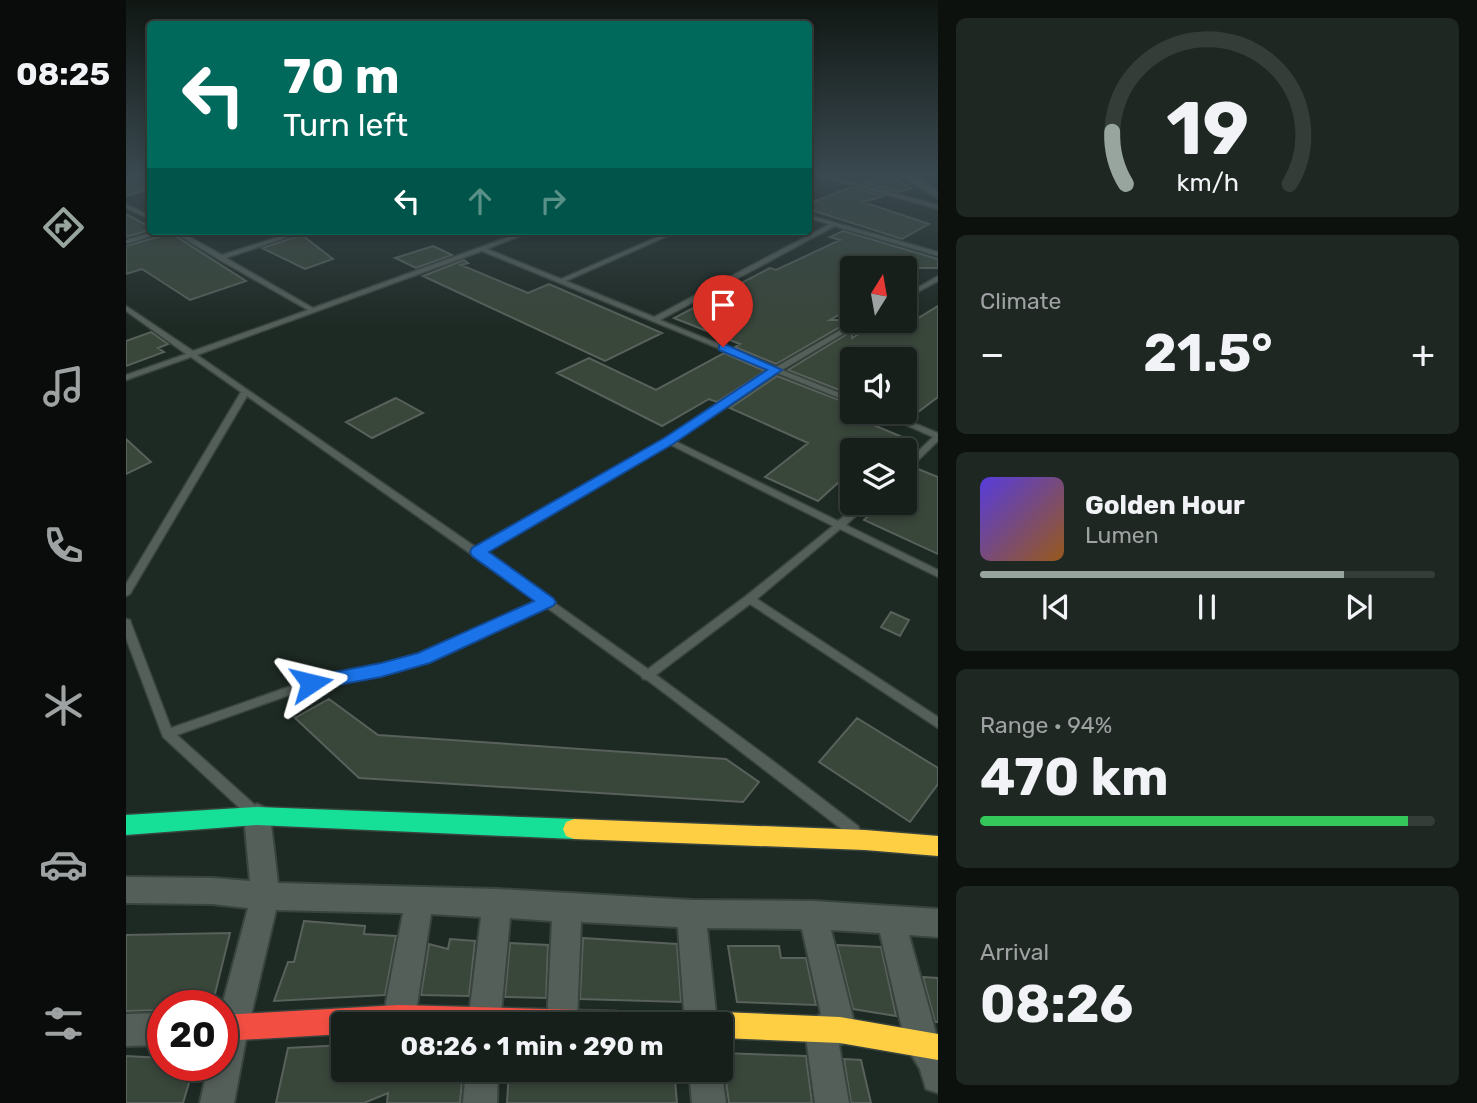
<!DOCTYPE html>
<html lang="en">
<head>
<meta charset="utf-8">
<style>
  :root { --surface:#161f1a; --page:#1f2723; --text:#f1f3f6; --muted:#9ea2a2; --line:#353d39; --accent:#98a59e }
  body { margin:0; font-family:Rubik,sans-serif; background:var(--page); color:var(--text); height:100vh; display:flex; flex-direction:column; font-size:26px; white-space:nowrap }
  * { box-sizing:border-box; margin:0 }
  p { font-size:23px; color:var(--muted) }
  .icon { flex:none; width:38px; height:38px; fill:none; stroke:currentColor; stroke-width:2; stroke-linecap:round; stroke-linejoin:round }
  .map { position:relative; flex:1; overflow:hidden }
  .drawer { display:flex; flex-direction:column; gap:18px; padding:18px; background:#0c110e; width:539px }
  .drawer>* { flex:none }
  .guide { position:absolute; left:21px; top:21px; width:665px; height:214px; border-radius:7px; box-shadow:0 4px 10px #0003,0 0 0 2px var(--line); background:#00695c; color:#fff; overflow:hidden }
  .needle { width:46px; rotate:11deg }
  .fabs { position:absolute; left:714px; top:256px; display:grid; gap:14px }
  .fabs a { display:grid; place-items:center; width:77px; height:77px; border-radius:7px; background:var(--surface); box-shadow:0 4px 10px #0003,0 0 0 2px var(--line); font-size:35px }
  .speed { position:absolute; left:21px; top:990px; display:flex; gap:14px; font-size:35px; font-weight:700; text-align:center }
  .speed>* { display:grid; place-content:center; width:91px; height:91px; border-radius:50%; background:var(--surface); box-shadow:0 4px 10px #0003,0 0 0 2px var(--line); line-height:1 }
  .speed .limit { border:10px solid #d22; background:#fff; color:#111 }
  .pin { position:absolute; display:grid; place-items:center; width:60px; height:60px; color:#fff; margin:-72px -30px; border-radius:50% 50% 50% 0; rotate:-45deg; box-shadow:0 0 7px #0007 }
  .pin .icon { rotate:45deg }
  .me { position:absolute; width:77px; margin:-38px; rotate:80deg; stroke-linejoin:round; filter:drop-shadow(0 0 5px #0008) }
  .turn { display:flex; align-items:center; gap:24px; height:147px; padding:0 21px; font-size:32px }
  .turn .icon { width:91px; height:91px; stroke-width:2.5 }
  .turn b { display:block; font-size:49px; line-height:60px }
  .lanes { display:flex; align-items:center; height:66px; padding:0 21px; background:#0003; justify-content:center; gap:35px; direction:ltr }
  .lanes .off { opacity:.35 }
  .big { font-size:52px; font-weight:700; line-height:1.1 }
  .drawer .card { flex:1; display:flex; flex-direction:column; justify-content:center; gap:10px; min-width:0; padding:0 24px; border-radius:10px; background:var(--page) }
  .drawer .dial { align-items:center; gap:0 }
  .dial svg { height:182px; overflow:visible; fill:none; stroke:var(--line); stroke-width:7; stroke-linecap:round; text-anchor:middle }
  .dial text { fill:var(--text); stroke:none }
  .song { display:flex; align-items:center; gap:21px }
  .cover { width:84px; height:84px; border-radius:10px; background:linear-gradient(135deg,hsl(250 70% 55%),hsl(30 70% 35%)) }
  .played { height:7px; border-radius:4px; background:linear-gradient(90deg,var(--accent) 80%,var(--line) 80%) }
  .keys { display:flex; justify-content:space-around; direction:ltr }
  .heat { display:flex; justify-content:space-between; align-items:center; font-size:38px; direction:ltr }
  .charge { height:10px; border-radius:5px; background:linear-gradient(90deg,#34c759 94%,var(--line) 0) }
  .trip { position:absolute; left:205px; top:1012px; width:402px; height:70px; border-radius:7px; background:var(--surface); box-shadow:0 4px 10px #0003,0 0 0 2px var(--line); font-weight:700; line-height:70px; text-align:center }
  main { display:flex; flex:1; min-height:0 }
  .dock { display:flex; flex-direction:column; width:126px; justify-content:space-around; align-items:center; background:#090c0a; color:var(--muted) }
  .dock .icon { width:49px; height:49px }
  .dock .selected { color:var(--accent) }
  .dock b { font-size:32px; color:var(--text) }
  .map>svg:first-child { display:block }
</style>
</head>
<body>
<main>
<nav class="dock">
<b>08:25</b>
<svg class="icon selected" aria-label="directions" viewBox="0 0 24 24"><path d="M12 3l9 9-9 9-9-9zM9 14v-3h6M13 9l2 2-2 2"/></svg>
<svg class="icon" aria-label="music" viewBox="0 0 24 24"><path d="M9 18V5l10-2v13"/><circle cx="6" cy="18" r="3"/><circle cx="16" cy="16" r="3"/></svg>
<svg class="icon" aria-label="phone" viewBox="0 0 24 24"><path d="M5 4h4l2 5-3 2q2 4 5 5l2-3 5 2v4C11 20 4 13 5 4z"/></svg>
<svg class="icon" aria-label="climate" viewBox="0 0 24 24"><path d="M12 3v18M4 7l16 10M4 17L20 7"/></svg>
<svg class="icon" aria-label="car" viewBox="0 0 24 24"><path d="M5 17H2v-5l4-1 3-4h7l3 4 3 1v5h-3M9 17h6M6 11h13"/><circle cx="7" cy="17" r="2"/><circle cx="17" cy="17" r="2"/></svg>
<svg class="icon" aria-label="filters" viewBox="0 0 24 24"><path d="M4 7h16M4 17h16"/><circle cx="9" cy="7" r="2"/><circle cx="15" cy="17" r="2"/></svg>
</nav>
<div class="map">
<svg width="812" height="1103" viewBox="0 0 812 1103">
  <rect width="100%" height="100%" fill="#1d2923"/>
  <path fill="#39463a" stroke="#58615b" stroke-width="2" d="M0 174H24V189L0 196Z
    M759 174 785 188 772 192 737 182Z
    M725 187 757 196 737 202 803 224 776 239 682 209V204Z
    M0 214 24 227V230L0 237Z
    M717 231 812 259V268H791L779 275V268H726V307L704 320H726L650 364 609 347 614 344 548 318 644 268 650 270 714 240 704 237Z
    M38 235H48L120 281 64 300 16 269 0 274V246Z
    M176 235 207 259 179 269 136 248Z
    M307 246 326 255 290 268 269 258Z
    M338 260 342 263 335 265 402 293 423 284 536 333 479 361 297 276Z
    M812 306V397L784 418 779 416V359H726V395L662 370 726 331V338L756 320H767L781 325Z
    M25 332 42 344 32 348 38 352 0 366V341Z
    M598 353 639 371 591 402 583 399 536 426 431 373 463 358 530 390Z
    M651 376 726 405V416L774 436 758 450H726V470L692 501 639 477 682 443 604 408Z
    M270 398 297 413 246 438 220 422Z
    M0 439 25 462 0 474Z
    M792 469 812 477V554L738 520 757 502H779V481Z
    M765 612 783 620 774 636 755 627Z
    M203 699 252 735 600 759 633 782 617 802 233 778 169 718Z
    M731 718 812 768V784L784 822 693 762Z
    M178 921 239 926 238 934 270 936 259 995 148 1001 162 962H168Z
    M104 933 86 1006H37V1010L0 1011V935Z
    M457 938 551 944 555 1002 454 999Z
    M324 939 349 941 343 996 295 995 303 944 322 949Z
    M384 943 422 945 420 998 379 997Z
    M711 945 755 947 770 1016 727 1009Z
    M602 946H653L655 958H680L690 1005 611 1002Z
    M797 977 812 978V1022H809Z
    M217 1045V1069H337L334 1103H261L262 1093 238 1103H150L162 1048Z
    M596 1053 680 1056 686 1103H603Z
    M0 1056 37 1058V1066H68L57 1103H0Z
    M718 1059 735 1060 745 1103H725Z
    M383 1069H548L551 1103H381Z"/>
  <g fill="none" stroke-linecap="round" stroke-linejoin="round">
    <defs>
      <path id="lane" d="M687 174H696L812 205V209Z
        M0 204 24 216V219L0 208Z
        M682 215 812 252V256L709 226 534 320 650 367 732 320H740L656 370 726 398V403L651 373 549 441 712 521 735 502H745L720 525 812 570V577L714 529 631 599 812 717V728L624 604 530 675 643 758 732 826 734 830 732 834 727 836 722 834 545 698 521 680 517 679 515 676 420 607 301 661 255 674 186 687 51 735 129 805 130 809 129 813 124 815 119 813 37 737 0 638V619L4 620 5 623 45 728 185 679 255 666 294 655 413 602 121 396 4 594 0 596V584L115 392 65 357 0 380V375L60 354 0 311V306L67 351 182 310 92 259 46 231H53L96 255 171 231H180L100 258 187 308 399 231H407L361 249 435 279 545 231H553L440 281 528 317 704 224 682 218ZM356 251 645 370 540 439 351 548 71 355ZM543 444 707 526 620 596 522 669 358 553Z
        M32 231H41L0 244V240Z
        M812 276V281L779 299V295Z
        M748 411H759L812 433V441L782 470 779 471V464L807 437Z"/>
      <path id="street" d="M773 174H785L812 191V198Z
        M131 804 140 808 144 816 152 883 371 889 565 900 687 901 812 909V937L783 935 812 1041V1093L800 1089 794 1069 780 1046 754 933 705 930 730 1030 725 1041 713 1045 723 1103H689L679 1030 684 1019 695 1014 676 929 581 928 591 1024H559L552 927 455 922 451 1021 449 1024H421L426 921 384 918 374 1024H342L355 917 305 914 289 1018 286 1024H260L257 1018 277 913 150 910 122 1028 108 1103H74L82 1066H96V1006L122 908 86 904 0 903V877L86 878 124 881 118 816 122 808Z
        M37 1013V1045L0 1046V1014Z
        M340 1069H372L371 1103H337Z
        M563 1069 595 1068 600 1103H566Z"/>
      <path id="fast" d="M131 807 448 819 456 822 459 829 456 836 448 839 131 825 0 835V815Z"/>
      <path id="slow" d="M448 819 739 830 812 836V856L739 850 448 839 440 836 437 829 440 822Z
        M595 1012 714 1017 812 1034V1060L714 1043 595 1038V1024H583L586 1016Z"/>
      <path id="jam" d="M273 1005 491 1011 500 1015 504 1024H217V1034L96 1041V1015Z"/>
    </defs>
    <use href="#lane" stroke="#39443f" stroke-width="3"/>
    <use href="#street" stroke="#39443f" stroke-width="4"/>
    <use href="#fast" stroke="#39443f" stroke-width="3"/>
    <use href="#slow" stroke="#39443f" stroke-width="3"/>
    <use href="#jam" stroke="#39443f" stroke-width="3"/>
    <use href="#lane" fill="#555f5a" fill-rule="evenodd"/>
    <use href="#street" fill="#555f5a" fill-rule="evenodd"/>
    <use href="#fast" fill="#16e098" fill-rule="evenodd"/>
    <use href="#slow" fill="#ffcf43" fill-rule="evenodd"/>
    <use href="#jam" fill="#f24e42" fill-rule="evenodd"/>
  </g>
  <linearGradient id="sky" x2="0" y2="1"><stop stop-color="#101713"/><stop offset="0.53" stop-color="#3a4950"/><stop offset="1" stop-color="#3a4950" stop-opacity="0"/></linearGradient>
  <rect width="812" height="329" fill="url(#sky)"/>
  <path fill="#1a73e8" stroke="#114b97" stroke-width="2" d="M593 345H601L656 370 547 444 363 552 427 598 430 602 427 606 304 663 255 677 185 690 178 688 176 683 178 678 255 663 292 653 408 601 346 556 344 552 346 548 538 438 641 370 593 350Z"/>
</svg>
<div class="fabs">
<a><svg class="needle" viewBox="-14 -14 28 28"><path d="M0-13l5 13h-10z" fill="#e53935"/><path d="M0 13l5-13h-10z" fill="#9ea2a2"/></svg></a>
<a><svg class="icon" aria-label="sound" viewBox="0 0 24 24"><path d="M4 9h4l5-4v14l-5-4H4zM17 9q2 3 0 6"/></svg></a>
<a><svg class="icon" aria-label="layers" viewBox="0 0 24 24"><path d="M12 4l9 5-9 5-9-5zM3 14l9 5 9-5"/></svg></a>
</div>
<div class="speed"><div class="limit">20</div></div>
<div class="pin" style="left:597px;top:347px;background:#d93025"><svg class="icon" aria-label="arrive" viewBox="0 0 24 24"><path d="M6 21V4h12l-3 4 3 4H6"/></svg></div>
<svg class="me" style="left:185px;top:683px" viewBox="-20 -20 40 40"><path d="M0-17L14 15 0 8-14 15z" fill="#1a73e8" stroke="#fff" stroke-width="4"/></svg>
<div class="trip">08:26 · 1 min · 290 m</div>
<div class="guide">
<div class="turn"><svg class="icon" aria-label="left" viewBox="0 0 24 24"><path d="M17 20v-9H6M10 6l-5 5 5 5"/></svg><div><b>70 m</b>Turn left</div></div>
<div class="lanes"><svg class="icon" aria-label="left" viewBox="0 0 24 24"><path d="M17 20v-9H6M10 6l-5 5 5 5"/></svg><svg class="icon off" aria-label="ahead" viewBox="0 0 24 24"><path d="M12 20V5M6 11l6-6 6 6"/></svg><svg class="icon off" aria-label="right" viewBox="0 0 24 24"><path d="M7 20v-9h11M14 6l5 5-5 5"/></svg></div>
</div>
</div>
<section class="drawer">
<div class="card dial"><svg viewBox="0 0 100 80">
<path d="M14 69A42 42 0 1 1 86 69"/>
<path d="M14 69A42 42 0 0 1 8 46" stroke="#98a59e"/>
<text x="50" y="56" font-size="32" font-weight="700">19</text>
<text x="50" y="72" font-size="11">km/h</text>
</svg></div>
<div class="card"><p>Climate</p>
<div class="heat"><a>−</a><b class="big">21.5°</b><a>+</a></div>
</div>
<div class="card">
<div class="song"><i class="cover"></i><div><b>Golden Hour</b><p>Lumen</p></div></div>
<div class="played"></div>
<div class="keys"><svg class="icon" aria-label="previous" viewBox="0 0 24 24"><path d="M18 5L8 12l10 7zM5 5v14"/></svg><svg class="icon" aria-label="pause" viewBox="0 0 24 24"><path d="M8 5v14M16 5v14"/></svg><svg class="icon" aria-label="next" viewBox="0 0 24 24"><path d="M6 5l10 7-10 7zM19 5v14"/></svg></div>
</div>
<div class="card"><p>Range · 94%</p><b class="big">470 km</b><div class="charge"></div></div>
<div class="card"><p>Arrival</p><b class="big">08:26</b></div>
</section>
</main>
</body>
</html>
